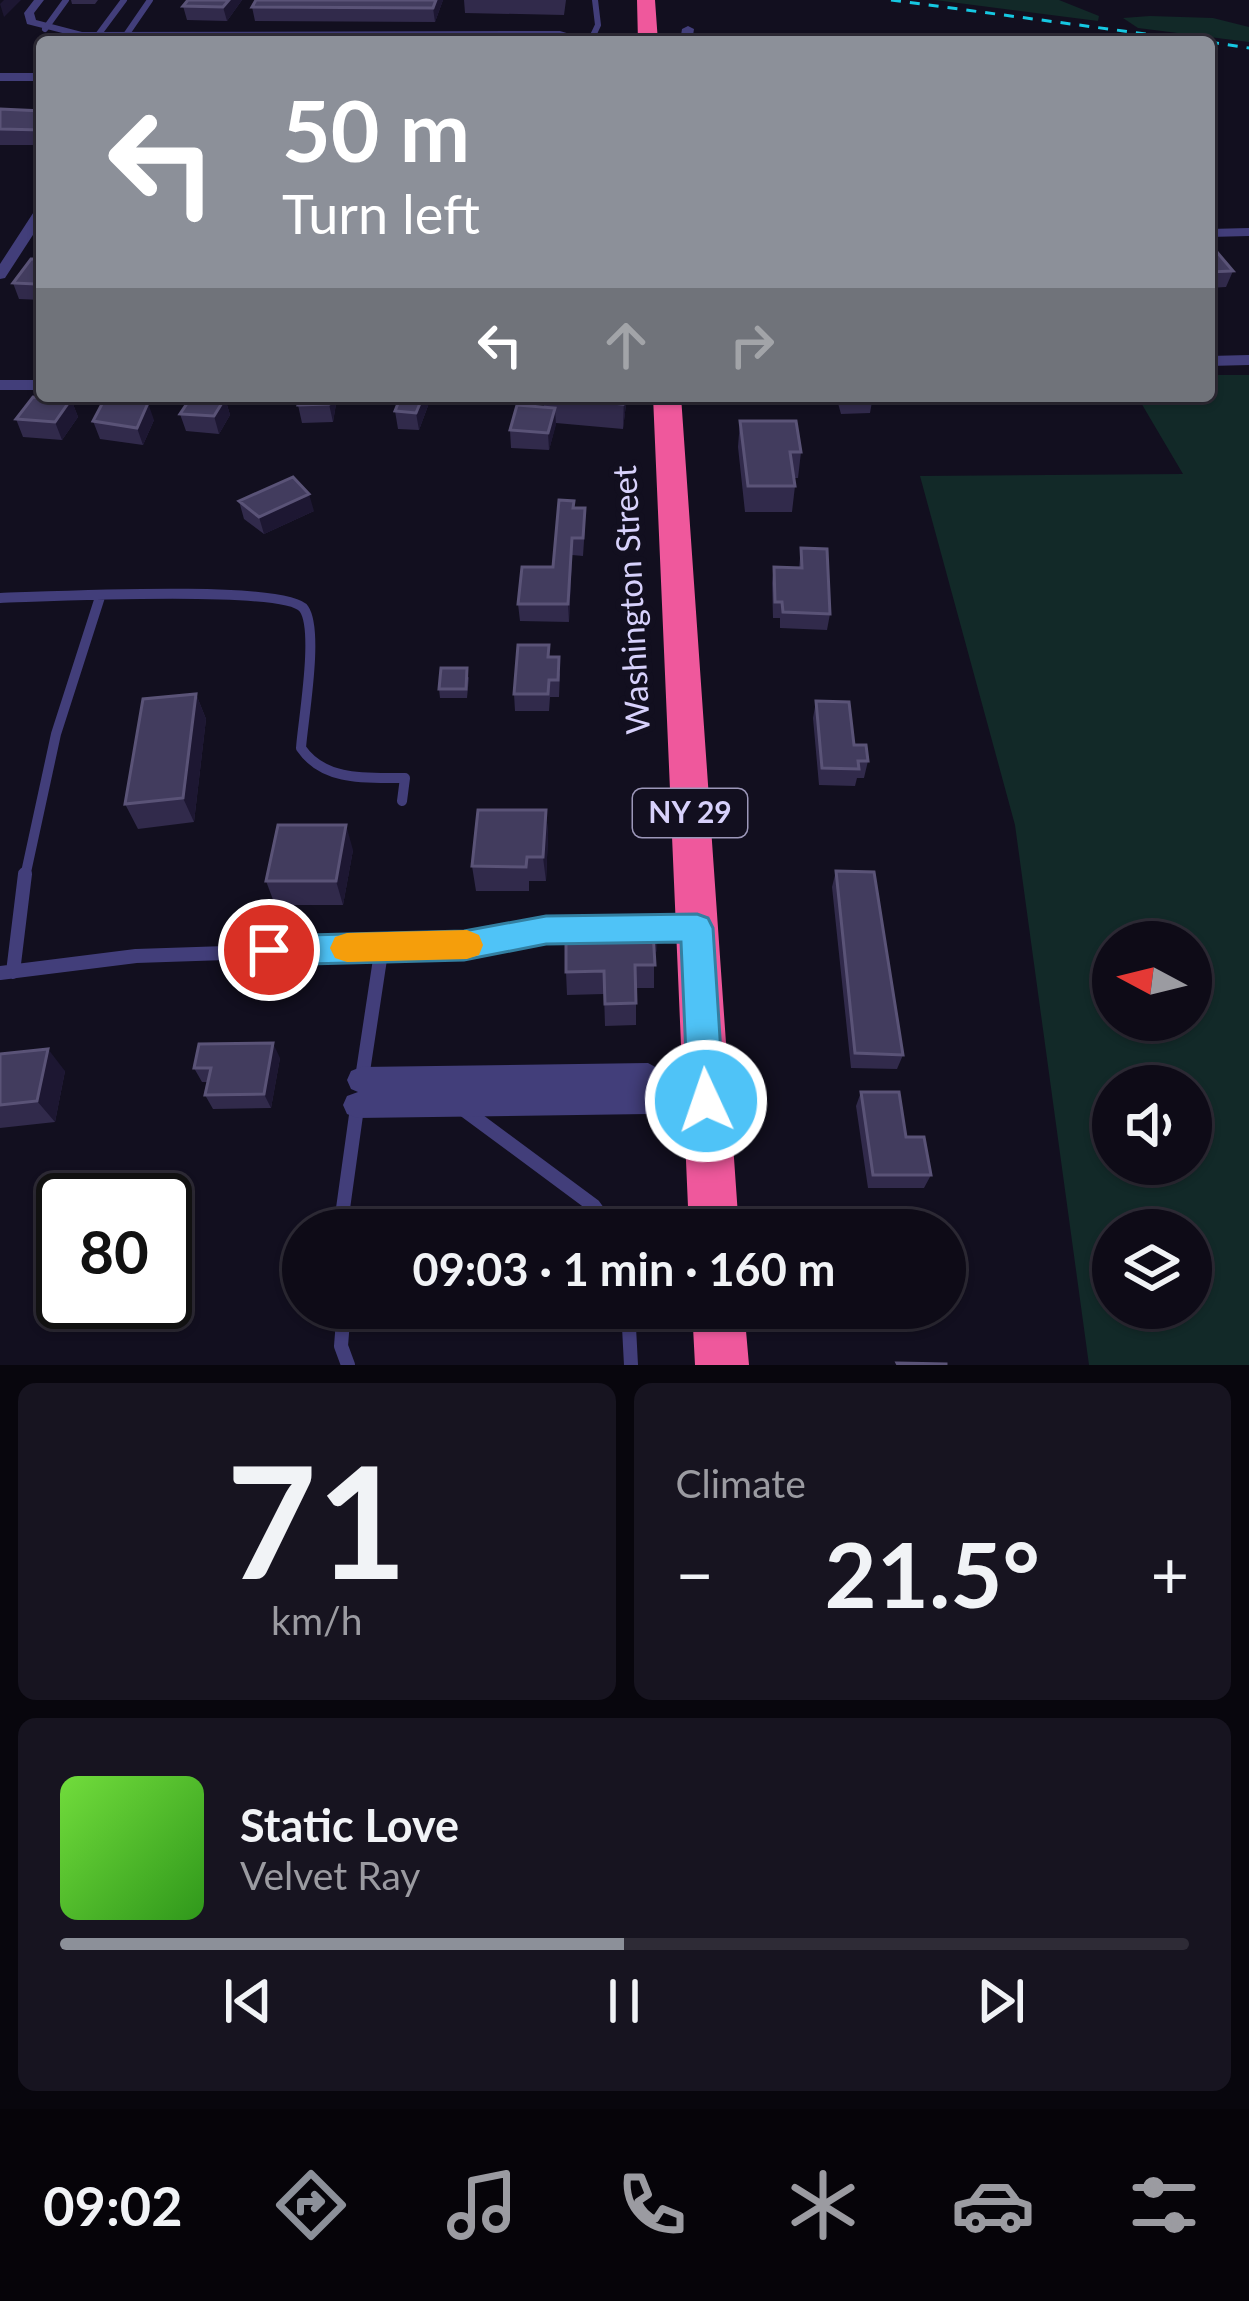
<!DOCTYPE html>
<html lang="en">
<head>
<meta charset="utf-8">
<style>
  :root { --surface:#0e0b17; --page:#171420; --text:#f1f3f6; --muted:#9b9ba1; --line:#2e2b36; --accent:#8c9099 }
  body { margin:0; font-family:Lato,sans-serif; background:var(--page); color:var(--text); height:100vh; display:flex; flex-direction:column; font-size:45px; white-space:nowrap }
  * { box-sizing:border-box; margin:0 }
  p { font-size:39px; color:var(--muted) }
  .icon { flex:none; width:66px; height:66px; fill:none; stroke:currentColor; stroke-width:2; stroke-linecap:round; stroke-linejoin:round }
  .map { position:relative; height:1365px; overflow:hidden }
  .panel { display:flex; flex-direction:column; gap:18px; padding:18px; background:#08060d; flex:1 }
  .panel>* { flex:none }
  .guide { position:absolute; left:36px; top:36px; width:1179px; height:366px; border-radius:12px; box-shadow:0 3px 9px #0004,0 0 0 3px var(--line); background:#8c9099; color:#fff; overflow:hidden }
  .needle { width:78px; rotate:277deg }
  .tools { position:absolute; left:1092px; top:921px; display:grid; gap:24px }
  .tools a { display:grid; place-items:center; width:120px; height:120px; border-radius:50%; background:var(--surface); box-shadow:0 3px 9px #0004,0 0 0 3px var(--line); font-size:60px }
  .speed { position:absolute; left:36px; top:1173px; display:flex; gap:24px; font-size:60px; font-weight:700; text-align:center }
  .speed>* { display:grid; place-content:center; width:156px; height:156px; border-radius:50%; background:var(--surface); box-shadow:0 3px 9px #0004,0 0 0 3px var(--line); line-height:1 }
  .speed .limit { border:6px solid #111; border-radius:18px; background:#fff; color:#111 }
  .pin { position:absolute; display:grid; place-items:center; width:102px; height:102px; color:#fff; margin:-51px; border:6px solid #fff; border-radius:50%; box-shadow:0 3px 12px #0007 }
  .me { position:absolute; width:132px; margin:-66px; rotate:357deg; stroke-linejoin:round; filter:drop-shadow(0 0 9px #0008) }
  .turn { display:flex; align-items:center; gap:42px; height:252px; padding:0 48px; font-size:54px }
  .turn .icon { width:156px; height:156px; stroke-width:2.5 }
  .turn b { display:block; font-size:84px; line-height:102px }
  .lanes { display:flex; align-items:center; height:114px; padding:0 48px; background:#0003; justify-content:center; gap:60px; direction:ltr }
  .lanes .off { opacity:.35 }
  .big { font-size:90px; font-weight:700; line-height:1.1 }
  .panel .tile { flex:1; display:flex; flex-direction:column; justify-content:center; gap:18px; min-width:0; padding:0 42px; border-radius:18px; background:var(--page) }
  .panel .dial { align-items:center; gap:0 }
  .dial b { font-size:156px; line-height:1 }
  .song { display:flex; align-items:center; gap:36px }
  .cover { width:144px; height:144px; border-radius:18px; background:linear-gradient(135deg,hsl(100 70% 55%),hsl(110 70% 35%)) }
  .played { height:12px; border-radius:6px; background:linear-gradient(90deg,var(--accent) 50%,var(--line) 50%) }
  .keys { display:flex; justify-content:space-around; direction:ltr }
  .heat { display:flex; justify-content:space-between; align-items:center; font-size:66px; direction:ltr }
  .panel .tiles { flex:1; display:grid; gap:18px; grid-template-columns:1fr 1fr }
  .tile:last-child { grid-column:span 2 }
  .trip { position:absolute; left:282px; top:1209px; width:684px; height:120px; border-radius:60px; background:var(--surface); box-shadow:0 3px 9px #0004,0 0 0 3px var(--line); font-weight:700; line-height:120px; text-align:center }
  .tab-bar { display:flex; height:192px; justify-content:space-around; align-items:center; background:#060409; color:var(--muted) }
  .tab-bar .icon { width:84px; height:84px }
  .tab-bar .selected { color:var(--accent) }
  .tab-bar b { font-size:54px; color:var(--text) }
  .map>svg:first-child { display:block }
</style>
</head>
<body>
<div class="map">
<svg width="1249" height="1365" viewBox="0 0 1249 1365">
  <rect width="100%" height="100%" fill="#120f1f"/>
  <path fill="#122928" fill-rule="evenodd" d="M935 0H1059L1099 16 1098 21Z
    M1150 16 1213 18 1249 27V42L1138 28 1123 18Z
    M1209 375H1249V1365H1089L1015 825 920 476 1183 474 1137 396H1209ZM1113 942H1191V1020H1113ZM1113 1086H1191V1164H1113ZM1113 1230H1191V1308H1113Z"/>
  <g fill="none" stroke-linecap="round" stroke-linejoin="round">
    <path stroke="#423e7a" stroke-width="6" d="M45 29 66 0
      M98 35 124 0
      M126 35 150 0
      M590 42 598 25 595 0"/>
    <path stroke="#423e7a" stroke-width="10" d="M0 598C42 597 287 584 304 609 319 631 303 720 301 748 324 782 368 778 405 778L402 801
      M25 877 56 734 100 597"/>
    <path stroke="#423e7a" stroke-width="14" d="M646 929 688 928
      M13 972 25 874
      M0 973 136 956 463 945 546 930H610
      M362 1078 382 946
      M463 1109 594 1206 611 1230
      M340 1230 357 1108
      M344 1308 341 1346 348 1365
      M628 1308 631 1365"/>
    <path fill="#423e7a" fill-rule="evenodd" d="M34 0H44L34 13 36 20 82 32 560 31 596 42 560 37 82 38 27 24 24 13Z
      M688 26 694 29 692 42H680L682 29Z
      M0 73H42V81H0Z
      M42 206V221L5 278 0 279V264L37 207Z
      M1249 228V236L1209 237V229Z
      M1249 355V365L1209 366V356Z
      M0 380H42V390H0Z
      M648 1063 672 1076 706 1077 716 1081 720 1090 716 1099 706 1103 672 1102 648 1114 357 1118 347 1114 343 1105 347 1096 358 1092 351 1089 347 1080 351 1071 361 1067Z"/>
    <path fill="#ef589c" fill-rule="evenodd" d="M637 0H655L658 42H638Z
      M653 396H681L739 1230H689Z
      M692 1308H744L749 1365H695Z"/>
    <path stroke="#16c8e2" stroke-width="3" stroke-dasharray="10 9" stroke-linecap="butt" d="M891 0 1206 42
      M1209 42 1249 48"/>
  </g>
  <path fill="#312a4b" d="M71 0H98L95 4H72Z
    M242 0 227 21 187 20 183 6Z
    M256 0H443L435 22 255 21 252 7Z
    M464 0H566L564 15 465 13Z
    M0 109 42 111V145H0Z
    M1209 246 1233 271 1226 287 1209 288Z
    M31 259 42 300 19 299 13 283Z
    M300 396H334L336 404 333 422 302 423 298 405Z
    M401 396H428L429 403 419 430 398 429 395 411Z
    M543 396 626 404 623 429 556 423 549 450 511 448 510 430 544 407Z
    M836 396H873L870 413 841 414Z
    M225 398 230 415 219 434 186 431 180 414Z
    M71 399 78 417 62 440 23 437 16 419Z
    M154 420 143 445 100 439 93 421Z
    M740 421 801 452 798 478H794L795 486 792 512H745L738 447Z
    M239 501 314 511 264 534 244 519Z
    M574 508H585V526L583 556 572 555 569 622 520 621 518 604 553 567Z
    M801 548 830 614 827 630 780 628V618H773L772 583 774 567 799 568Z
    M549 657 560 674 559 697H550L549 711H515L514 694Z
    M469 677 467 698H440L439 689Z
    M196 694 206 719 194 822 138 829 125 804Z
    M816 701 868 761 864 778H857L855 786 819 785 813 718Z
    M546 810 548 835 546 881H529V891H476L472 866Z
    M353 850 343 905H275L266 881Z
    M836 871 903 1055 897 1069 851 1068 832 887Z
    M657 951 654 953V988H636V1025L605 1026 604 994 567 995 566 972Z
    M0 1054 65 1071 55 1122 0 1128Z
    M280 1058 271 1108 213 1109 205 1095 208 1082H202L194 1068Z
    M861 1092 906 1137 931 1175 924 1188H868L856 1106Z
    M883 1308H936L937 1309 930 1320 884 1317Z"/>
  <path fill="#1d1732" d="M4 0H21L4 17 0 4Z
    M229 0H242L227 21 223 7Z
    M436 0H443L435 22 433 8Z
    M42 275V300L35 284Z
    M331 396H334L336 404 333 422 329 404Z
    M423 396H428L429 403 419 430 416 413Z
    M624 396H626V404L623 429Z
    M225 398 230 415 219 434 214 416Z
    M71 399 78 417 62 440 55 422Z
    M148 403 154 420 143 445 137 428Z
    M555 408 556 425 549 450 548 433Z
    M309 494 314 511 264 534 259 517Z
    M572 538V555L569 622 568 604Z
    M196 694 206 719 194 822 183 798Z
    M546 810 548 835 546 881 543 857Z
    M346 825 353 850 343 905 336 881Z
    M658 927 657 951 652 954 653 931Z
    M273 1043 280 1058 271 1108 264 1094Z
    M48 1049 65 1071 55 1122 37 1101Z"/>
  <path fill="#423c5e" stroke="#5a5377" stroke-width="3" d="M188 0H229L223 7 183 6Z
    M256 0H436L433 8 252 7Z
    M0 109 42 111V130L0 129Z
    M1211 245 1233 271 1210 272 1209 246Z
    M31 259H42V275L35 284 13 283Z
    M192 396H198L225 398 214 416 180 414Z
    M300 396H331L329 404 298 405Z
    M401 396H423L416 413 395 411Z
    M543 396H624L623 404Z
    M33 397 71 399 55 422 16 419Z
    M103 402 148 403 137 428 93 421Z
    M517 405 555 408 548 433 510 430Z
    M740 421H796L801 452H790L795 486H748Z
    M293 477 309 494 259 517 239 501Z
    M559 500 574 501 573 508H585L583 538H572L568 604H518L522 567H553Z
    M801 548 827 549 830 614 783 612 782 602H775L774 567 802 568Z
    M518 645H549L548 657H559L558 680H549L548 694H514Z
    M441 668H467L466 689H439Z
    M196 694 183 798 125 804 143 699Z
    M816 701 849 702 854 745H866L868 761H858L859 769 822 768Z
    M478 810H546L543 857H527L526 867 472 866Z
    M278 825H346L336 881H266Z
    M836 871 874 872 903 1055 855 1053Z
    M647 916 658 927 653 931 655 965H635L636 1003 605 1004 604 971 566 972V935L599 934V921Z
    M273 1043 264 1094 205 1095 211 1068H194L199 1044Z
    M48 1049 37 1101 0 1105V1054Z
    M861 1092H899L906 1137H924L931 1175H873Z
    M885 1219 929 1222V1230H885Z
    M897 1363 946 1364V1365H898Z"/>
  <path fill="#4fc3f7" stroke="#337fa1" stroke-width="3" d="M697 914 708 918 713 928 724 1101 719 1113 706 1118 694 1113 688 1101 681 942 546 944 464 960 269 965 257 961 252 950 257 940 269 936 464 931 546 916Z"/>
  <path fill="#f59e0b" d="M467 930 479 935 483 945 479 955 467 959 347 962 335 958 330 948 335 937 347 933Z"/>
  <g text-anchor="middle" stroke-width="12" stroke-linejoin="round" paint-order="stroke">
    <rect fill="#120f1f" stroke="#9c97b9" stroke-width="3" x="633" y="789" width="114" height="48" rx="9"/>
    <g font-size="30" font-weight="bold" fill="#d7d1fb">
      <text x="690" y="823">NY 29</text>
    </g>
    <g font-size="33" fill="#d7d1fb" stroke="#120f1f">
      <text transform="translate(631 600) rotate(-93)" y="12">Washington Street</text>
    </g>
  </g>
</svg>
<div class="tools">
<a><svg class="needle" viewBox="-14 -14 28 28"><path d="M0-13l5 13h-10z" fill="#e53935"/><path d="M0 13l5-13h-10z" fill="#9b9ba1"/></svg></a>
<a><svg class="icon" aria-label="sound" viewBox="0 0 24 24"><path d="M4 9h4l5-4v14l-5-4H4zM17 9q2 3 0 6"/></svg></a>
<a><svg class="icon" aria-label="layers" viewBox="0 0 24 24"><path d="M12 4l9 5-9 5-9-5zM3 14l9 5 9-5"/></svg></a>
</div>
<div class="speed"><div class="limit">80</div></div>
<div class="pin" style="left:269px;top:950px;background:#d93025"><svg class="icon" aria-label="arrive" viewBox="0 0 24 24"><path d="M6 21V4h12l-3 4 3 4H6"/></svg></div>
<svg class="me" style="left:706px;top:1101px" viewBox="-20 -20 40 40"><circle r="17" fill="#4fc3f7" stroke="#fff" stroke-width="3"/><path d="M0-11L8 9 0 5-8 9z" fill="#fff"/></svg>
<div class="trip">09:03 · 1 min · 160 m</div>
<div class="guide">
<div class="turn"><svg class="icon" aria-label="left" viewBox="0 0 24 24"><path d="M17 20v-9H6M10 6l-5 5 5 5"/></svg><div><b>50 m</b>Turn left</div></div>
<div class="lanes"><svg class="icon" aria-label="left" viewBox="0 0 24 24"><path d="M17 20v-9H6M10 6l-5 5 5 5"/></svg><svg class="icon off" aria-label="ahead" viewBox="0 0 24 24"><path d="M12 20V5M6 11l6-6 6 6"/></svg><svg class="icon off" aria-label="right" viewBox="0 0 24 24"><path d="M7 20v-9h11M14 6l5 5-5 5"/></svg></div>
</div>
</div>
<section class="panel">
<div class="tiles">
<div class="tile dial"><b>71</b><p>km/h</p></div>
<div class="tile"><p>Climate</p>
<div class="heat"><a>−</a><b class="big">21.5°</b><a>+</a></div>
</div>
<div class="tile">
<div class="song"><i class="cover"></i><div><b>Static Love</b><p>Velvet Ray</p></div></div>
<div class="played"></div>
<div class="keys"><svg class="icon" aria-label="previous" viewBox="0 0 24 24"><path d="M18 5L8 12l10 7zM5 5v14"/></svg><svg class="icon" aria-label="pause" viewBox="0 0 24 24"><path d="M8 5v14M16 5v14"/></svg><svg class="icon" aria-label="next" viewBox="0 0 24 24"><path d="M6 5l10 7-10 7zM19 5v14"/></svg></div>
</div>
</div>
</section>
<nav class="tab-bar">
<b>09:02</b>
<svg class="icon selected" aria-label="directions" viewBox="0 0 24 24"><path d="M12 3l9 9-9 9-9-9zM9 14v-3h6M13 9l2 2-2 2"/></svg>
<svg class="icon" aria-label="music" viewBox="0 0 24 24"><path d="M9 18V5l10-2v13"/><circle cx="6" cy="18" r="3"/><circle cx="16" cy="16" r="3"/></svg>
<svg class="icon" aria-label="phone" viewBox="0 0 24 24"><path d="M5 4h4l2 5-3 2q2 4 5 5l2-3 5 2v4C11 20 4 13 5 4z"/></svg>
<svg class="icon" aria-label="climate" viewBox="0 0 24 24"><path d="M12 3v18M4 7l16 10M4 17L20 7"/></svg>
<svg class="icon" aria-label="car" viewBox="0 0 24 24"><path d="M5 17H2v-5l4-1 3-4h7l3 4 3 1v5h-3M9 17h6M6 11h13"/><circle cx="7" cy="17" r="2"/><circle cx="17" cy="17" r="2"/></svg>
<svg class="icon" aria-label="filters" viewBox="0 0 24 24"><path d="M4 7h16M4 17h16"/><circle cx="9" cy="7" r="2"/><circle cx="15" cy="17" r="2"/></svg>
</nav>
</body>
</html>
